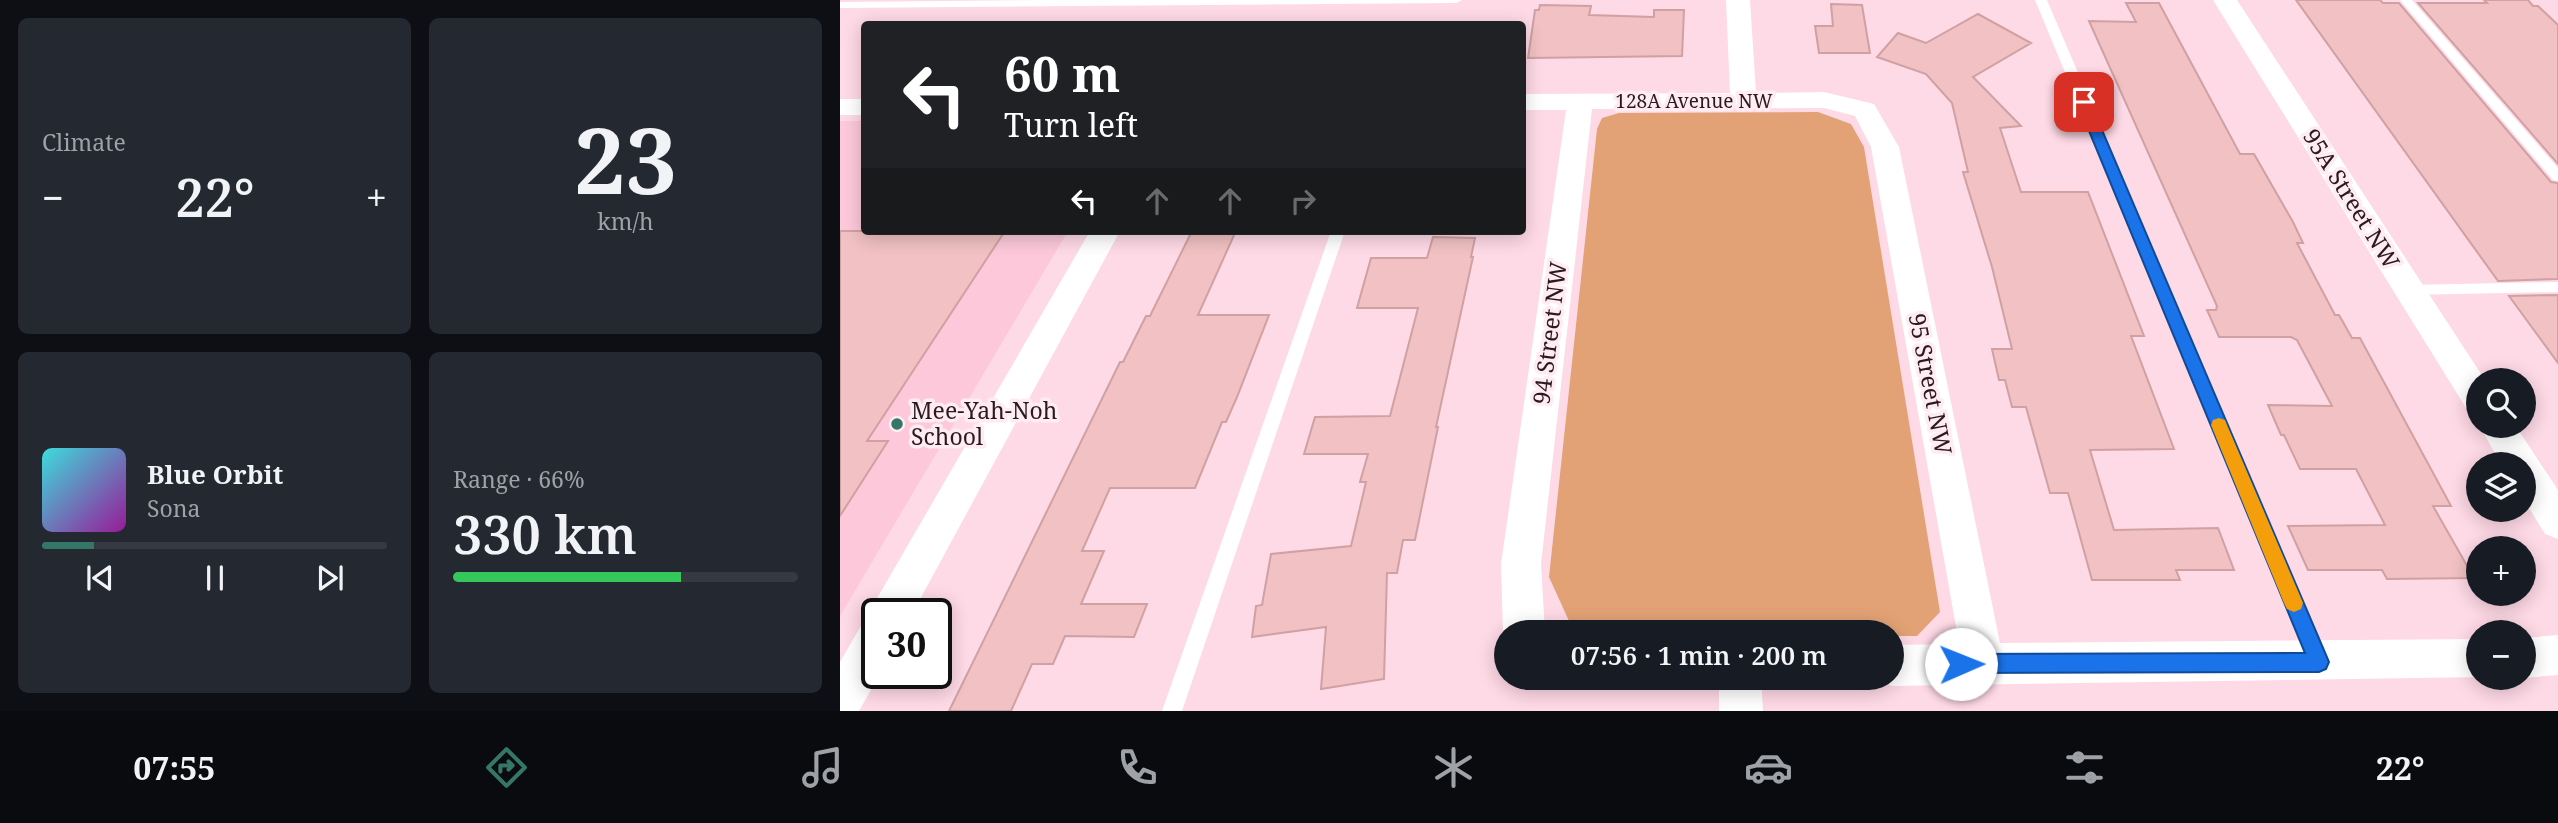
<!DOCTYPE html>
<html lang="en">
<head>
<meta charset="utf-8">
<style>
  :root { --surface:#171b24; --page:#242831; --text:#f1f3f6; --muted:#9ea1a6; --line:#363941; --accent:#347667 }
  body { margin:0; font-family:"Noto Serif",serif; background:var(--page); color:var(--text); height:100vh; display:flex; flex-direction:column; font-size:26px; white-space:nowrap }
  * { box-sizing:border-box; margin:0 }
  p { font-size:23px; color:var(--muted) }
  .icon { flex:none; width:38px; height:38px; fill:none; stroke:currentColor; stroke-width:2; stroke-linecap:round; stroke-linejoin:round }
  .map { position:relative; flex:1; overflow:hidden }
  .details { display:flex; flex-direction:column; gap:18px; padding:18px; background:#0d0f14; width:840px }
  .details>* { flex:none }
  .hud { position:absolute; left:21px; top:21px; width:665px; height:214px; border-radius:7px; box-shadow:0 4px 18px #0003; background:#202124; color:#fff; overflow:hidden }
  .controls { position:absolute; left:1626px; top:368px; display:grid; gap:14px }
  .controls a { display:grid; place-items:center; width:70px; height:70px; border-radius:50%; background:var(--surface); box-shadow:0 4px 18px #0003; font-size:35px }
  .speed { position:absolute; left:21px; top:598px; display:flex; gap:14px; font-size:35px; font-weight:700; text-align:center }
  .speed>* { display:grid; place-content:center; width:91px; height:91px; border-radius:50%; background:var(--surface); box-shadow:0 4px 18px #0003; line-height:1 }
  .speed .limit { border:4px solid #111; border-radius:10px; background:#fff; color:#111 }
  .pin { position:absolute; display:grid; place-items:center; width:60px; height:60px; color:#fff; margin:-30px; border-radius:14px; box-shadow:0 4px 10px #0006 }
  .me { position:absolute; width:77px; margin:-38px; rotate:89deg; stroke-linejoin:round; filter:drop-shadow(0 0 5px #0008) }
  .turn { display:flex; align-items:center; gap:24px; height:147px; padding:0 28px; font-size:32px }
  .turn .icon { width:91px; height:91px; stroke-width:2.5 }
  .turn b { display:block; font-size:49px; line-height:60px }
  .lanes { display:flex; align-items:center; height:66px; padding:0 28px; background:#0003; justify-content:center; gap:35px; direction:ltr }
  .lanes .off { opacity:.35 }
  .big { font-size:52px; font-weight:600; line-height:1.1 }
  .details .widget { flex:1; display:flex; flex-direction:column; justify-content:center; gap:10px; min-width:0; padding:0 24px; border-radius:10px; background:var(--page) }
  .details .dial { align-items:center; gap:0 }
  .dial b { font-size:91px; line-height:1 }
  .song { display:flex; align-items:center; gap:21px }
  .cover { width:84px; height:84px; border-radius:10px; background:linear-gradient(135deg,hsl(180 70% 55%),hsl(300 70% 35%)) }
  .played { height:7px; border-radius:4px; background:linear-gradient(90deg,var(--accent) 15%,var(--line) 15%) }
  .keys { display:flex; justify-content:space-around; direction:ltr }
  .heat { display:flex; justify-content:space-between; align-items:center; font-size:38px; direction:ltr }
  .charge { height:10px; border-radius:5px; background:linear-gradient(90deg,#34c759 66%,var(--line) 0) }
  .details .tiles { flex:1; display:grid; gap:18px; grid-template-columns:repeat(2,1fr) }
  .trip { position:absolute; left:654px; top:620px; width:410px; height:70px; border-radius:35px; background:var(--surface); box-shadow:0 4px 18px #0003; font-weight:600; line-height:70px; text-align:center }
  .menu { display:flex; height:112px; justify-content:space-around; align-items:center; background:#090b0e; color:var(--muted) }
  .menu .icon { width:49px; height:49px }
  .menu .on { color:var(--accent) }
  .menu b { font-size:32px; color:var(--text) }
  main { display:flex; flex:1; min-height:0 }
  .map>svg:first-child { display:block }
</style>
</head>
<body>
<main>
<section class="details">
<div class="tiles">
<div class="widget"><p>Climate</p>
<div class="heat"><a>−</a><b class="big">22°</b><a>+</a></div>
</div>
<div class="widget dial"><b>23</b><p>km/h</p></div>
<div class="widget">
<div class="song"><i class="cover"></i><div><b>Blue Orbit</b><p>Sona</p></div></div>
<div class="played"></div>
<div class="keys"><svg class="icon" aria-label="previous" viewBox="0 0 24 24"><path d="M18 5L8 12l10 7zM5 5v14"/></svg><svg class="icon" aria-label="pause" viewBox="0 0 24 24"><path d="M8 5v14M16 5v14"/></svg><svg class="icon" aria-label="next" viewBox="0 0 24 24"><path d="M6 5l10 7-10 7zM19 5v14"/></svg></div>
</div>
<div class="widget"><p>Range · 66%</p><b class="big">330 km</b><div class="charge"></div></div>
</div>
</section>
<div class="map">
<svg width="1718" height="711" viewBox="0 0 1718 711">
  <rect width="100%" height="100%" fill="#fed9e6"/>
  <path fill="#fcc8da" d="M0 121H24V231H228L0 616Z"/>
  <path fill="#e2a275" d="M978 112 1011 124 1024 147 1100 612 1077 636H1052V632H758L729 621 709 577 757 129 762 118 779 113Z"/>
  <path fill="#f1c1c3" stroke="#cfa1a3" stroke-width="2" d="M1456 0H1540L1543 3H1559L1711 182 1718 183V279L1658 281Z
    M1644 0H1688L1693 6H1698L1718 25V164L1578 3H1647Z
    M1286 3H1319L1400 154H1414L1453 222 1463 243H1457L1495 315H1499L1512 338H1520L1611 506H1593L1634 578 1547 579 1542 570H1468L1448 526 1545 525 1516 469H1460L1444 435H1441L1428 405 1492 406 1457 340 1451 337H1379L1367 310H1376L1377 306 1249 21 1296 22Z
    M991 4 1022 5 1030 53H979L975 26H993Z
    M700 5 751 6 749 15 814 17V10H844L842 56 688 58 695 10H699Z
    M1138 14 1191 43 1133 77 1181 126 1160 128 1181 192H1248L1304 336H1291L1334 449 1250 450 1274 530 1378 528 1394 570H1336L1340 580H1252L1228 493H1210L1186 407H1172L1165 380H1159L1152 349H1172L1152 267 1123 172H1128L1112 103 1086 74 1037 57 1058 33 1086 43Z
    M0 231H165L27 441H48L0 516Z
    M351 233H395L358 315H429L397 397 386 422H382L355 488H270L242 551H264L241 604H307L294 637 225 636 213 664H192L171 711H109L280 362H283L306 316H310Z
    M593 237 635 238 631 257H633L596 427H598L575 540H563L557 573H547L544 679 481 689 486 627 412 637 416 606 422 605 431 554 511 546 526 482H520L528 454H464L475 417 550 416 578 308H517L531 258H587Z
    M1718 295V363L1669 296Z"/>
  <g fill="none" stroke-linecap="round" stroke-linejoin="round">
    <path fill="#fff" fill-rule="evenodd" d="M208 0H622L616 3 0 8V2Z
      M1195 0H1207L1488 659 1485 666 1478 669 1471 666Z
      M1560 0H1572L1718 168V181L1713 180Z
      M491 231H505L342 711H322Z
      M1718 282V292L1568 295 1561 290 1568 285Z"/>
    <path fill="#fff" fill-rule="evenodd" d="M886 0H910L916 93 984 92 1034 104 1059 147 1160 643 1638 639V677H1643L1052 686 1037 680 1036 677H1052V645L1119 644 1031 147 1015 116 984 108 752 109 701 564 705 632H667V640L663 632 661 564 726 110H682V94L890 93Z
      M1373 0H1397L1645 380H1638V412L1626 408Z
      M0 99H24V115H0Z
      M250 231H280L72 614H37V674H40L19 711H0V662L22 624 32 620 30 614 36 600Z
      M1639 425H1675L1718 490V539L1705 534 1684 500V464H1661Z
      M1718 635V675L1684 678 1681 677H1684V638Z
      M879 677H921L923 711H879Z"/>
  </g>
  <path fill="#1a73e8" stroke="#114b97" stroke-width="2" d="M1244 98 1250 102 1486 655 1489 662 1486 669 1479 672 1121 673 1113 671 1110 664 1113 657 1121 654 1465 653 1237 102Z"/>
  <path fill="#f59e0b" d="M1379 418 1385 420 1387 425 1463 603 1461 609 1454 612 1447 609 1444 603 1371 425 1373 420Z"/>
  <circle fill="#347667" stroke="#ffecf2" stroke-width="2.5" cx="57" cy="424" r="7"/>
  <g text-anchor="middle" stroke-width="7" stroke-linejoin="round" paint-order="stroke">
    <g font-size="19" fill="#2a1a20" stroke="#ffecf2">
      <text x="854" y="108">128A Avenue NW</text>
    </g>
    <g font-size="23" fill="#2a1a20" stroke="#ffecf2">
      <text transform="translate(1511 199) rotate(58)" y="8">95A Street NW</text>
      <text transform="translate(710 333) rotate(-83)" y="8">94 Street NW</text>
      <text transform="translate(1090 384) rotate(79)" y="8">95 Street NW</text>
    </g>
    <g font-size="23" fill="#2a1a20" stroke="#ffecf2" text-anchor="start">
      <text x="71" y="419">Mee-Yah-Noh<tspan x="71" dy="26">School</tspan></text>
    </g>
  </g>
</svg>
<div class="controls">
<a><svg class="icon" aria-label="search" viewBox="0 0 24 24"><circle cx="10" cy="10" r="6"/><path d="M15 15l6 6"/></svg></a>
<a><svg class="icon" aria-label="layers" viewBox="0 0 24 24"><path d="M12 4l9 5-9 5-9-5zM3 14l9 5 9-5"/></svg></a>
<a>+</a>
<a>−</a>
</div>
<div class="speed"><div class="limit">30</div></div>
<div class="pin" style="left:1244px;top:102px;background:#d93025"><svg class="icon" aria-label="arrive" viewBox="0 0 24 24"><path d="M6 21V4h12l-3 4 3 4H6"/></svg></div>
<svg class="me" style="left:1121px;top:664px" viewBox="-20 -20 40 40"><circle r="19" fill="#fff"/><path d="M0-13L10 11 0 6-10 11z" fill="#1a73e8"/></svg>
<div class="trip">07:56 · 1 min · 200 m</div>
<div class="hud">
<div class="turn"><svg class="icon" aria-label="left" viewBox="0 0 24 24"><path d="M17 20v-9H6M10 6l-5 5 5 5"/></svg><div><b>60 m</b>Turn left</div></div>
<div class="lanes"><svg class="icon" aria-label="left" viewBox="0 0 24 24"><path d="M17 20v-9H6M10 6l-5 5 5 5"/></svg><svg class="icon off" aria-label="ahead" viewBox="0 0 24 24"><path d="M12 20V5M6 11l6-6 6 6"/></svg><svg class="icon off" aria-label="ahead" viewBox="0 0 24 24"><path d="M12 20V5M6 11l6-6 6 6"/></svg><svg class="icon off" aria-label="right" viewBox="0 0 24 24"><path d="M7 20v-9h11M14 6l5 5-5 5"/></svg></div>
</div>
</div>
</main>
<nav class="menu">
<b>07:55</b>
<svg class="icon on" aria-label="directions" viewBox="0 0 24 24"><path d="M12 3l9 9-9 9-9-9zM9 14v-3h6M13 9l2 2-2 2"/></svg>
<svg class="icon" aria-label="music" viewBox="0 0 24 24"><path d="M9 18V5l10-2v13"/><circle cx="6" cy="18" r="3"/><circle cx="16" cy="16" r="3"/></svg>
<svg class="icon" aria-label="phone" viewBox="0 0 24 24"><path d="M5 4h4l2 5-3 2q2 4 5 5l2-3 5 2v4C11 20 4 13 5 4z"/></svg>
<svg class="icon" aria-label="climate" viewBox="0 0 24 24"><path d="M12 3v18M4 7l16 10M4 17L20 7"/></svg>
<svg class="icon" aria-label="car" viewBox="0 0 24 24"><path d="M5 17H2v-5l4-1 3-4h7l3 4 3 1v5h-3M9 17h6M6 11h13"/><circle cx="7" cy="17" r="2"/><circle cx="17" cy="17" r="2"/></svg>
<svg class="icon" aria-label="filters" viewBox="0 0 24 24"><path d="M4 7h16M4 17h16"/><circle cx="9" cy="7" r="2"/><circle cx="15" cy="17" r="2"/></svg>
<b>22°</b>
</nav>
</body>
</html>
